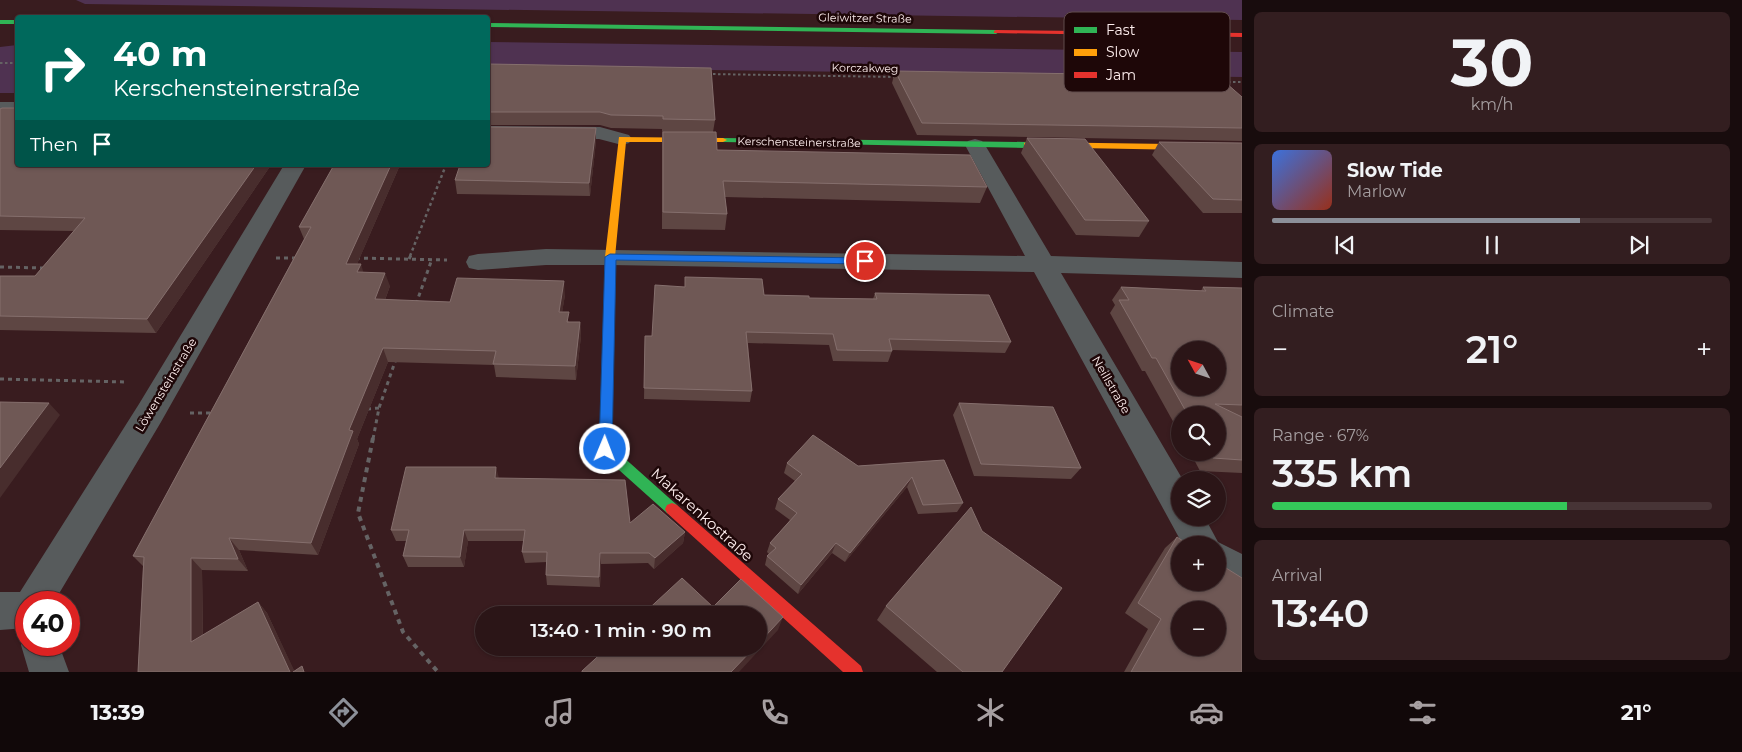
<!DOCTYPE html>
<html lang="en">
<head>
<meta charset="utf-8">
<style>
  :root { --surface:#2b1517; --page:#331e20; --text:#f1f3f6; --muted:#a69fa1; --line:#473436; --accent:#8c9099 }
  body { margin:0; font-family:Montserrat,sans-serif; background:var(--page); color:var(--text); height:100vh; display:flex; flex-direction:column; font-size:19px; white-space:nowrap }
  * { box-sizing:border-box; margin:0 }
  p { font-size:16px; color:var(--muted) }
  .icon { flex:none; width:28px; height:28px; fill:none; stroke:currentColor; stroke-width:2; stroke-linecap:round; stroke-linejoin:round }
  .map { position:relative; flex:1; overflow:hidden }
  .panel { display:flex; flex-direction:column; gap:12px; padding:12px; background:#180c0d; width:500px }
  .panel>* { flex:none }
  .top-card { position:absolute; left:15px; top:15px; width:475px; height:152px; border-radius:5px; box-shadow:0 1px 4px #0004,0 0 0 1px var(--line); background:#00695c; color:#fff; overflow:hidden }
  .needle { width:32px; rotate:310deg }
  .controls { position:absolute; left:1171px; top:341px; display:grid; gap:10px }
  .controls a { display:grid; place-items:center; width:55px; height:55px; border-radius:50%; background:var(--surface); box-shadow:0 1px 4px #0004,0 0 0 1px var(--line); font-size:25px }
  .speed { position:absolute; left:15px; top:591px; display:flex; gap:10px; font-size:25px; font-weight:700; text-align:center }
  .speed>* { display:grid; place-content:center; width:65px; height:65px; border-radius:50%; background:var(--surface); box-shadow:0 1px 4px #0004,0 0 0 1px var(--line); line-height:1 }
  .speed .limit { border:8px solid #d22; background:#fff; color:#111 }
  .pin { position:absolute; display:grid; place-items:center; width:42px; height:42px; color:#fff; margin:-21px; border:2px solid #fff; border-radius:50%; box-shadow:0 1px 5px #0007 }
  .me { position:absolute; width:55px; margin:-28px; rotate:1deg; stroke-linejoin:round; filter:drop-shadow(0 0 4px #0008) }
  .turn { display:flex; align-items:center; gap:18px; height:105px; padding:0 15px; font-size:22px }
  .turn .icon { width:65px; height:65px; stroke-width:2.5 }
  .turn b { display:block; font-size:35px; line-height:42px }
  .then { display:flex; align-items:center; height:48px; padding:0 15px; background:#0003; gap:10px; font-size:19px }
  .big { font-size:38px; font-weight:600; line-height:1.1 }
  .panel .card { flex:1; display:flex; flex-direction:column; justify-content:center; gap:8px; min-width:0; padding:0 18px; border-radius:8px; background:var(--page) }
  .panel .dial { align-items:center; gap:0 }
  .dial b { font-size:65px; line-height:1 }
  .song { display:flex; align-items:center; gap:15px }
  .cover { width:60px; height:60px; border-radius:8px; background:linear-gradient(135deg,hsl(220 70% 55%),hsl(10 70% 35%)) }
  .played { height:5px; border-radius:2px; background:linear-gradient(90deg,var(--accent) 70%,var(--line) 70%) }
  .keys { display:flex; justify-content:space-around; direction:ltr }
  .heat { display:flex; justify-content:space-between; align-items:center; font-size:28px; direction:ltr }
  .charge { height:8px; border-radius:4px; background:linear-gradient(90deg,#34c759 67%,var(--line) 0) }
  .trip { position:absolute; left:475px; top:606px; width:292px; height:50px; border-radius:25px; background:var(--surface); box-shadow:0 1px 4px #0004,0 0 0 1px var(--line); font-weight:600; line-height:50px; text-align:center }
  .tab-bar { display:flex; height:80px; justify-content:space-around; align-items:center; background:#110809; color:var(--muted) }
  .tab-bar .icon { width:35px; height:35px }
  .tab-bar .current { color:var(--accent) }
  .tab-bar b { font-size:22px; color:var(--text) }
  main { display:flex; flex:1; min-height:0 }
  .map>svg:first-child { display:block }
</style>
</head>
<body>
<main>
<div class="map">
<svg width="1242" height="672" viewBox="0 0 1242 672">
  <rect width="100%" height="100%" fill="#391c1f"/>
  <path fill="#4f3251" d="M76 0H1242V20L85 4Z
    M488 42 1242 52V77L488 67Z
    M17 45V93H0V47Z"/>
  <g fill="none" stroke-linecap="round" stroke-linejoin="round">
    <path stroke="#656364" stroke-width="2" stroke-dasharray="2.5 2.5" stroke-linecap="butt" d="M0 63H18
      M708 74 897 77
      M1223 82H1242"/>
    <path stroke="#656364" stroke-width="2.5" stroke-dasharray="3 3" stroke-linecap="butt" d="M410 256 446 165"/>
    <path stroke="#656364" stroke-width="3" stroke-dasharray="4 4" stroke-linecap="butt" d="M276 258H297
      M356 258 447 260
      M409 259 411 255
      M0 267 44 268
      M416 304 432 259
      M0 379 127 382
      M367 409 379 408
      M190 413H213
      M373 439 379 408 396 359"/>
    <path stroke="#656364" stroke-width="4" stroke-dasharray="5 5" stroke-linecap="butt" d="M373 438 358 513 403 632 438 672"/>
    <path fill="#575b5c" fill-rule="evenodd" d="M0 102H18V114H0Z
      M488 126 600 127 629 135 632 139 629 143 622 145 599 139 488 138Z
      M975 139 982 141 985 145 1051 256 1242 262V278L1061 273 1183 480H1180V518H1205L1218 542 1242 554V590L1218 578V545H1183L1034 272 610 265H546L478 270 469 268 466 262 469 256 478 254 546 249 1025 256 965 145 968 141Z
      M284 165H306L161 422 54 602H26V628L0 630V592H20L139 404Z
      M26 631V645H59L69 672H29L21 645Z"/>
    <path fill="#30b455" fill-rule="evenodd" d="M0 20H18V24H0Z
      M488 23 996 30 999 32 996 34 488 27Z
      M720 138 1027 142 1031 145 1027 148 723 142 719 140Z
      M609 294 614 298 612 447 677 505 679 509 677 513 672 515 667 513 600 453 599 449 604 298Z"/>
    <path fill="#ff9f0a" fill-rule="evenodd" d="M619 137 723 138 727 140 723 142H626L615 257 614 298 609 302 604 298 605 257Z
      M1027 142 1242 145V151L1024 147V143Z"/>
    <path fill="#e5322d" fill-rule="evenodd" d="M996 30 1242 33V37L994 33V31Z
      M672 503 677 505 861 666 863 672H843L667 513 665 509 667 505Z"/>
  </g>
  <path fill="#5e4643" d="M488 64 715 120 713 132 717 150 987 187 980 203 725 197 727 214 725 230 662 229V129L611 128 600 125H488Z
    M895 71 1242 97V141L917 135 892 83Z
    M0 109 271 165 156 333 0 330V276H35L74 231 0 230Z
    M1027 138 1149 221 1139 237 1076 235 1021 153Z
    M596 141 590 196 457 194 455 180Z
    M1159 142 1242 143V213H1203L1152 155Z
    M334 165H400L357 264 363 272 390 286 385 300 450 302 565 295 562 312 569 322H580L581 336 576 380 496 377 494 365 388 362 357 439 359 444 318 555 239 550 248 571 202 570 203 635 258 602 267 613 294 671 307 672H138L143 566 133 556 304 239 299 227Z
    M685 277 764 295 809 298 873 299 875 293 1011 342 1005 353 892 350V351L888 362 833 361 829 345 748 343 752 391 750 402 644 399 645 336H652L685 287Z
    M1121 287 1201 291 1203 287 1242 288V473L1200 471 1190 452H1218V415H1180V434L1145 371H1142L1110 313 1115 305 1112 300Z
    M959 403 1081 468 1071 479 974 476 953 415Z
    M944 460 963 503 957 512 918 514 907 487 845 562 832 553 798 594 765 565 767 556 769 554 767 552 770 543 790 520 775 509 778 499 795 481 784 473 787 463 858 466Z
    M499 478 630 523 685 532 683 543 654 569 648 563 601 564 600 587 547 585 546 575 547 562 525 563 522 552 524 541H468L464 567H408L403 556 406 541H396L391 530Z
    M1177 537 1242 672H1124L1148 629 1125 613 1165 548Z
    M886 606 1002 672H937L877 620Z"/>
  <path fill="#482d2d" d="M596 128V141L590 196 589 183Z
    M256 165H271L156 333 147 319Z
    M391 165H400L351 278 346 264Z
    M361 264 365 278 357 272Z
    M385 273 390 286 380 313 375 299Z
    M564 281 565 295 560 326 559 312Z
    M580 322 581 336 576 380 575 366Z
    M383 348 388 362 357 439 359 444 318 555 311 543 349 430Z
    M49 403 60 415 0 498V468Z
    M496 467 499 478H495Z
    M912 477 907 487 845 562 850 553Z
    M464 530 468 541 464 567 460 557Z
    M685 532 683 543 654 569 655 558Z
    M229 538 239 550 248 571 238 559Z
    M836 543 832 553 798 594 801 585Z
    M600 553 601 564 600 587 599 577Z
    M191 558 202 570 203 653 191 642Z
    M258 602 267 613 295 672H290Z
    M783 617 778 630 739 672H731L754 648H759V643Z"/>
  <path fill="#6f5855" stroke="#856f6d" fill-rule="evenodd" d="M488 64 711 68 715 120 663 119V116L611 115 600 112H488Z
    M895 71 1218 76 1242 97V128L922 123Z
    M2 108H18V165H256L147 319 0 316V276H35L85 218 0 216V109Z
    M488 127 596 128 589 183 455 180 460 165H488Z
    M663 132H716L717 150 970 155 987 187 723 181 727 214 663 212Z
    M1027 138 1085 139 1149 221 1085 220Z
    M1159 142 1242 143V200L1213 199Z
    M334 165H391L346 264H361L357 272 385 273 375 299 450 302 457 278 564 281 559 312H569L567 322H580L575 366 493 364 496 351 383 348 349 430 353 431 311 543 229 538 238 559 191 558V642L258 602 290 672H138L144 557 133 556 311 227H299Z
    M685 277 762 279 764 295 809 296V298L877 299 875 293 989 295 1011 342 889 339 892 351 837 350 833 334 746 332 752 391 644 388 645 336H652L655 285 685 287Z
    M1121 287 1206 291 1203 287 1242 288V405L1215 404 1242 417V460L1213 458 1210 452H1218V415H1188L1156 358H1152L1119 300H1129ZM1180 350H1218V388H1180Z
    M0 402 49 403 0 468Z
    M959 403 1053 407 1081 468 981 464Z
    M813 435 858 466 944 460 963 503 923 505 912 477 850 553 836 543 801 585 767 556 776 548 770 543 797 513 778 499 802 474 787 463Z
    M406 467H496L495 478 625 480 630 523 653 504 685 532 655 558 649 553H600L599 577 546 575 547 552H522L525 530H464L460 557 403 556 409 530H391Z
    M971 507 982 531 1062 588 1002 672H963L886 606Z
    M1177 537 1189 545H1180V582H1218V563L1242 578V672H1131L1161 619 1138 603ZM1180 610H1218V648H1180Z
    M682 578 713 607 741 579 783 617 759 643V615H642Z
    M607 648H754L731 672H582V671Z
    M302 666 304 672H293Z"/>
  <path fill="#1a73e8" stroke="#114b97" d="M610 254 865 258 870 261 865 264 616 260 612 449 610 453 605 454 601 453 599 449 605 257Z"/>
  <g text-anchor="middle" stroke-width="5" stroke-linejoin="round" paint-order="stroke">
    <g font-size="11" fill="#fdeded" stroke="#1e0708">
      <text transform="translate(865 18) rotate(1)" y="4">Gleiwitzer Straße</text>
      <text transform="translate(865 68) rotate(1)" y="4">Korczakweg</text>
      <text transform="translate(799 142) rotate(1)" y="4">Kerschensteinerstraße</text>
    </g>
    <g font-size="12" fill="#fdeded" stroke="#1e0708">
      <text transform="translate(166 385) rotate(-59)" y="4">Löwensteinstraße</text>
      <text transform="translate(1111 385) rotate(60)" y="4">Neillstraße</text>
    </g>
    <g font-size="15" fill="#fdeded" stroke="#1e0708">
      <text transform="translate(702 515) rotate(42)" y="5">Makarenkostraße</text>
    </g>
  </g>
  <rect x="1064" y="12" width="166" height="80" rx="8" fill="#1e0708" stroke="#614c4d" stroke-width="1"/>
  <rect x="1074" y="27" width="23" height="6" fill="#30b455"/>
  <rect x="1074" y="49" width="23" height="7" fill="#ff9f0a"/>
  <rect x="1074" y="72" width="23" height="6" fill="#e5322d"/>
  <g font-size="14" fill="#fdeded">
    <text x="1106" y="35">Fast</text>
    <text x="1106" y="57">Slow</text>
    <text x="1106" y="80">Jam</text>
  </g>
</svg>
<div class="controls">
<a><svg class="needle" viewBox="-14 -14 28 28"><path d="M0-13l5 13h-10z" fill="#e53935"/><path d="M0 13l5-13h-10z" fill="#a69fa1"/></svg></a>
<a><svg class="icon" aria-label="search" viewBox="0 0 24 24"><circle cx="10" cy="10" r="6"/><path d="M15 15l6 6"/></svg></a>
<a><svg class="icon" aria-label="layers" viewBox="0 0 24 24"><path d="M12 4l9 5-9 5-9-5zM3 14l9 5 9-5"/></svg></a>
<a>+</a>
<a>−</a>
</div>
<div class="speed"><div class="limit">40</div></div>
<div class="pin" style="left:865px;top:261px;background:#d93025"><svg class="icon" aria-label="arrive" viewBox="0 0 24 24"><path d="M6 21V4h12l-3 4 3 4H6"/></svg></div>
<svg class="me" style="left:605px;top:449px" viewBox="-20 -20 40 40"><circle r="17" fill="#1a73e8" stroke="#fff" stroke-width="3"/><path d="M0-11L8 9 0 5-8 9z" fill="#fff"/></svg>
<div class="trip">13:40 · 1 min · 90 m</div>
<div class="top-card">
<div class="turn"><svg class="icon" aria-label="right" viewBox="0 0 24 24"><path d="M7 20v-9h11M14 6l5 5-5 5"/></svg><div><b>40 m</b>Kerschensteinerstraße</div></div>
<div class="then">Then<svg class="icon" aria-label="arrive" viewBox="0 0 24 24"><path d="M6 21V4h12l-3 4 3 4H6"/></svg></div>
</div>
</div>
<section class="panel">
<div class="card dial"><b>30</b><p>km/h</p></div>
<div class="card">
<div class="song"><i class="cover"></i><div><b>Slow Tide</b><p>Marlow</p></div></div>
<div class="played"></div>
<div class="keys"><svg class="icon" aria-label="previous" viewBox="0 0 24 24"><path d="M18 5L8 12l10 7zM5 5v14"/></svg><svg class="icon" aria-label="pause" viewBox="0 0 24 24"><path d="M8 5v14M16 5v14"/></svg><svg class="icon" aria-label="next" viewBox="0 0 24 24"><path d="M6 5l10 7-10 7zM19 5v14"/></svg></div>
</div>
<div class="card"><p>Climate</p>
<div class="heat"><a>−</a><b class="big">21°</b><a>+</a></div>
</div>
<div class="card"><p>Range · 67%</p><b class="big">335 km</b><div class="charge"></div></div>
<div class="card"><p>Arrival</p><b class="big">13:40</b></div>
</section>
</main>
<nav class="tab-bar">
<b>13:39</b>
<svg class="icon current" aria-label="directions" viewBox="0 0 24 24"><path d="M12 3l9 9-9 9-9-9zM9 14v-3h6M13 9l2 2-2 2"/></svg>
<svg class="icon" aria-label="music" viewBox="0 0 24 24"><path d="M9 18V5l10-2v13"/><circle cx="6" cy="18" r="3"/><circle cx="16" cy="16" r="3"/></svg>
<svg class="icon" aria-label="phone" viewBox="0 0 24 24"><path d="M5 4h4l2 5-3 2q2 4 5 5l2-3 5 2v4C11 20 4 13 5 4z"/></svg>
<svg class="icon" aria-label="climate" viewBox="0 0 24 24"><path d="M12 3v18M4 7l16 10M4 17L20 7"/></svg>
<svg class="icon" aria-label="car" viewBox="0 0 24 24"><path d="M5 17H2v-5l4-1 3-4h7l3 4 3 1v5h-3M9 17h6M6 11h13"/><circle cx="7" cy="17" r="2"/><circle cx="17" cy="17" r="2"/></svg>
<svg class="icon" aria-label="filters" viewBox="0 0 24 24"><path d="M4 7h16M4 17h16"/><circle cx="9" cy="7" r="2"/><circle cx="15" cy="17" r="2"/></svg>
<b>21°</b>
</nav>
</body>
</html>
